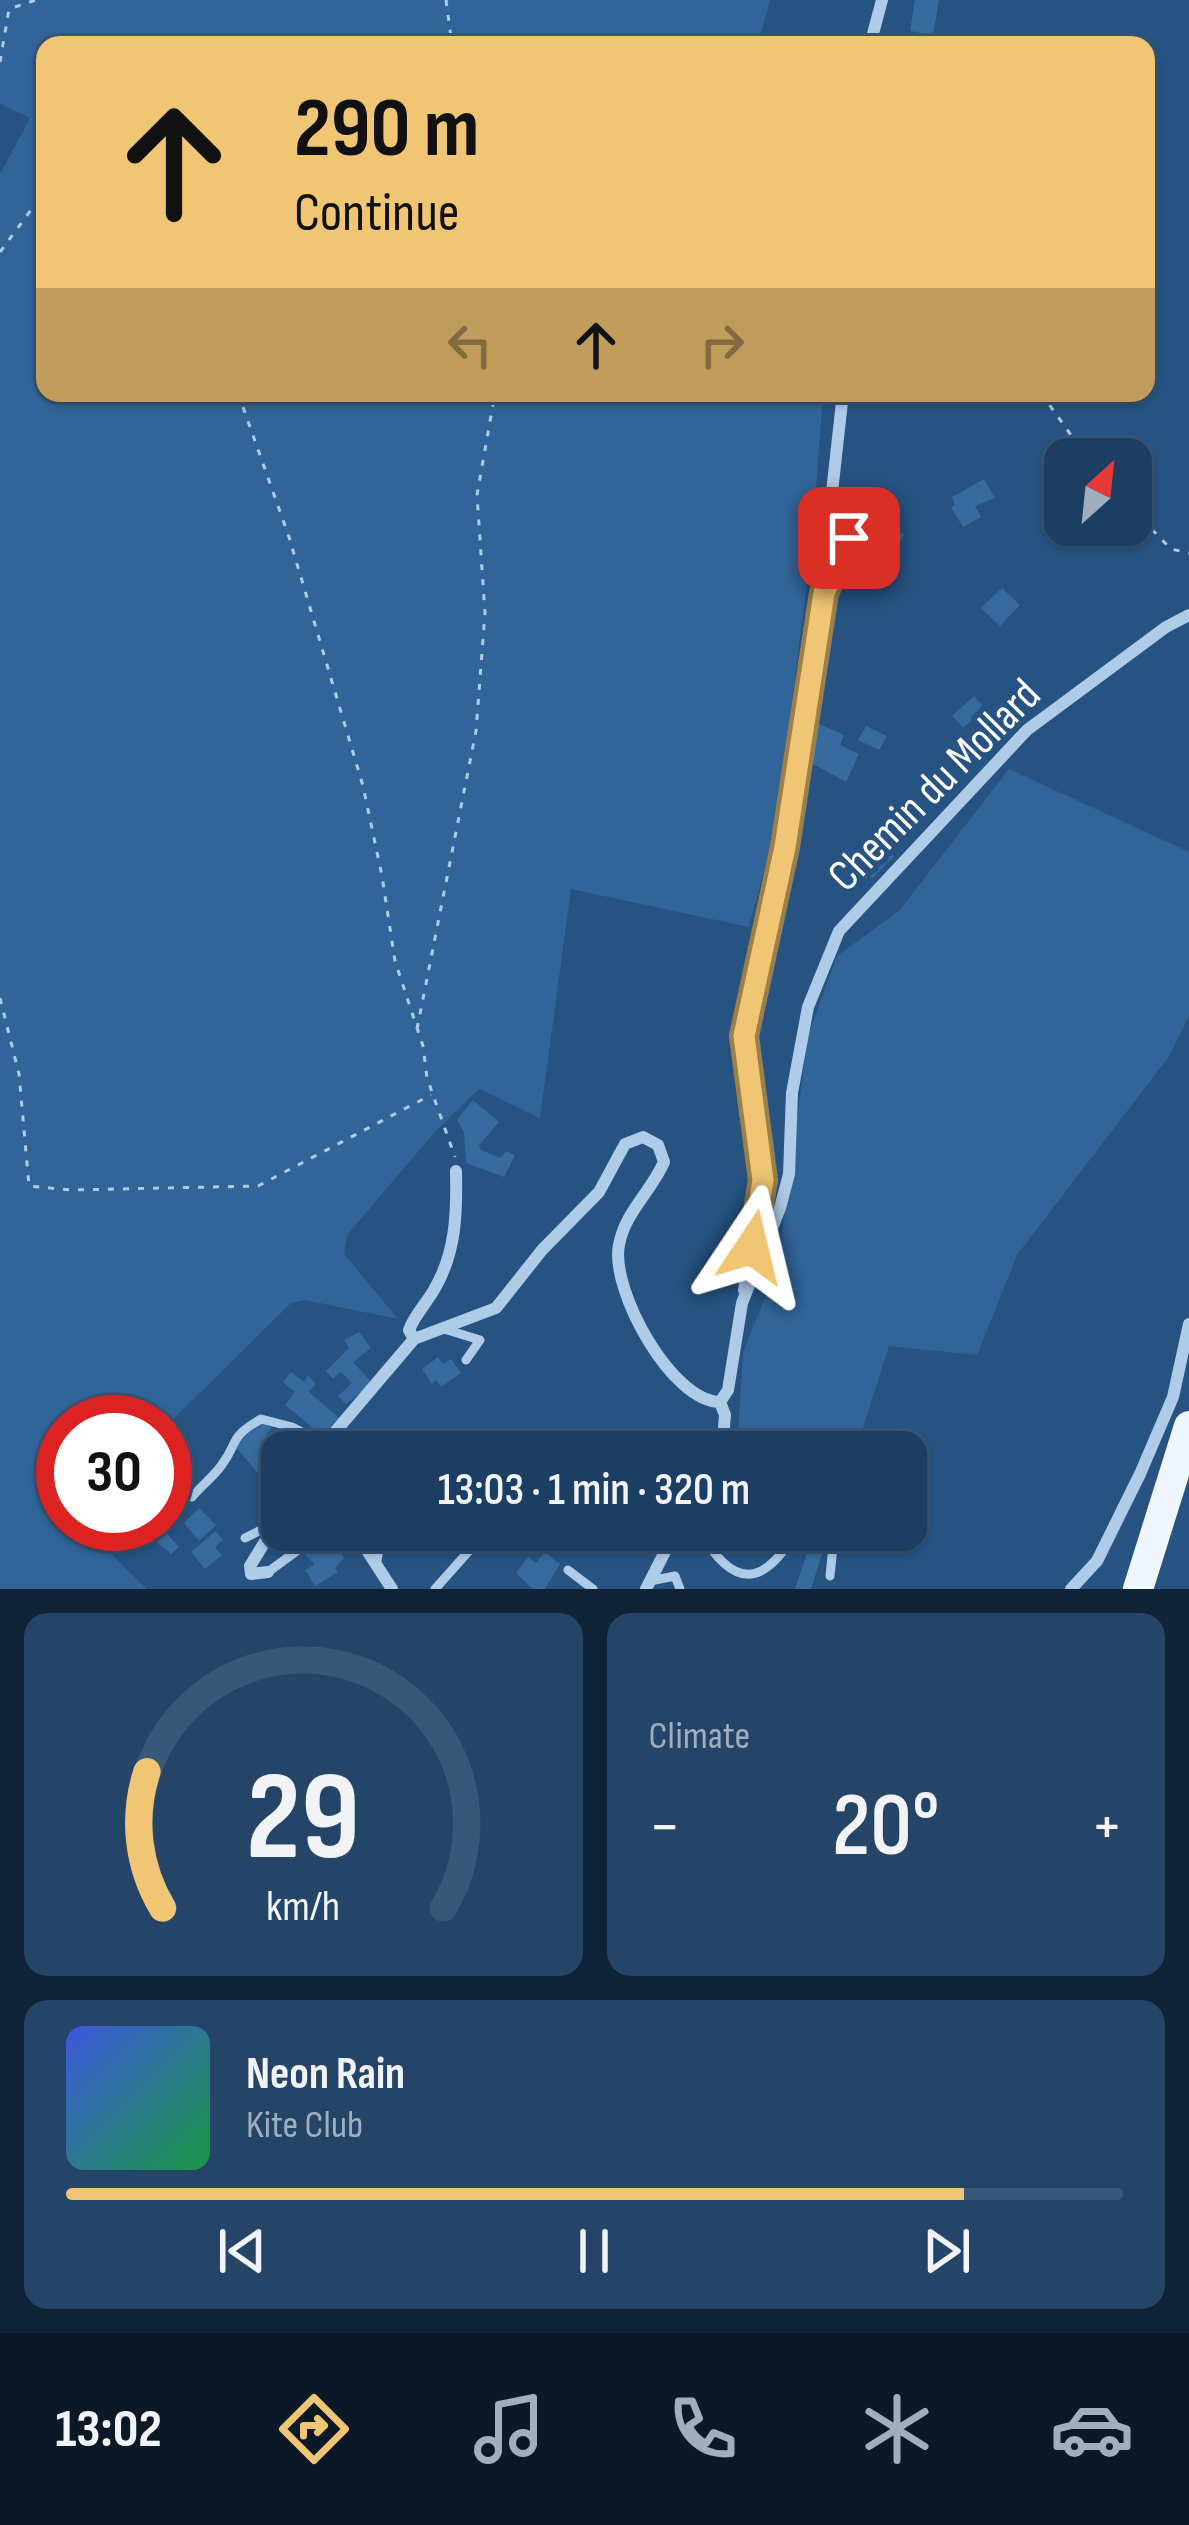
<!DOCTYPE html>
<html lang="en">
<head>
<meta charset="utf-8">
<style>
  :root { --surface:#1c3e62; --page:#254568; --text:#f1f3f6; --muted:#a0aebe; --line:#3a5777; --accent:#f0c573 }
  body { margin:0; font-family:"Sofia Sans Condensed",sans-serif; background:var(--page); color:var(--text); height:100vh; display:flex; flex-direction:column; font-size:45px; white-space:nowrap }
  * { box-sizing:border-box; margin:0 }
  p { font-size:39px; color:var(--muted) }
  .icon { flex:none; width:66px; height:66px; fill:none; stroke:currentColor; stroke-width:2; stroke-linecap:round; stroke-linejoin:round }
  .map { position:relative; height:1589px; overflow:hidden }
  .details { display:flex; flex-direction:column; gap:24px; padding:24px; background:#0f2236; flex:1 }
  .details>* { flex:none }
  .top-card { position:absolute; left:36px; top:36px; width:1119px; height:366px; border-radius:24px; box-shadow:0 3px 9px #0004,0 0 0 3px var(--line); background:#f0c573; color:#111; overflow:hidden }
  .needle { width:78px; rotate:27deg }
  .controls { position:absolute; left:1044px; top:438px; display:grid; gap:24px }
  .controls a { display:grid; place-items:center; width:108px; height:108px; border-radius:24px; background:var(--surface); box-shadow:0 3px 9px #0004,0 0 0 3px var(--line); font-size:60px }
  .speed { position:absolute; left:36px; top:1395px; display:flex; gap:24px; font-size:60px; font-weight:700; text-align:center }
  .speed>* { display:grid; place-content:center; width:156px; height:156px; border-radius:50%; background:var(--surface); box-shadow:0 3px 9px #0004,0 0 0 3px var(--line); line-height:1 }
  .speed .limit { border:18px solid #d22; background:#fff; color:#111 }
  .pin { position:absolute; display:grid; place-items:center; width:102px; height:102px; color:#fff; margin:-51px; border-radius:24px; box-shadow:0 6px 18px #0006 }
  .me { position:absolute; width:132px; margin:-66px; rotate:10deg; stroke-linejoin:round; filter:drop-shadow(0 0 9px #0008) }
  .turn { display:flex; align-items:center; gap:42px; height:252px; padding:0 60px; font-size:54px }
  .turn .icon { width:156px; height:156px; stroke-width:2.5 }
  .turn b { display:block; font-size:84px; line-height:102px }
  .lanes { display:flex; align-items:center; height:114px; padding:0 60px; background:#0003; justify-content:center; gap:60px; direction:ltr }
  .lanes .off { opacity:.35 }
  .big { font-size:90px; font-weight:600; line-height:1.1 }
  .details .widget { flex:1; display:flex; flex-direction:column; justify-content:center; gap:18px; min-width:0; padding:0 42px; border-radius:24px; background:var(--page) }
  .details .dial { align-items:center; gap:0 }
  .dial svg { height:312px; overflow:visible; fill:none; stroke:var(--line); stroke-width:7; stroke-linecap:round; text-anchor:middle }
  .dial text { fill:var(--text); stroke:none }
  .song { display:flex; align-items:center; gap:36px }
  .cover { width:144px; height:144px; border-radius:18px; background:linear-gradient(135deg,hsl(230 70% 55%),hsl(140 70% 35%)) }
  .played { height:12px; border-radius:6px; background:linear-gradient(90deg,var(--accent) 85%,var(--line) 85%) }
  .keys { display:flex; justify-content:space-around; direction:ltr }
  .heat { display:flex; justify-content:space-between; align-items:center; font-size:66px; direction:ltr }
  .details .tiles { flex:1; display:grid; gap:24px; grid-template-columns:1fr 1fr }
  .widget:last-child { grid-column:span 2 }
  .trip { position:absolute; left:261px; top:1431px; width:666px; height:120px; border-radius:24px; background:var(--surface); box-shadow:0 3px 9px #0004,0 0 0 3px var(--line); font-weight:600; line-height:120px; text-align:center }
  .tab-bar { display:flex; height:192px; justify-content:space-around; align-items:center; background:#0b1927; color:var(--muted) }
  .tab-bar .icon { width:84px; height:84px }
  .tab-bar .active { color:var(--accent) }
  .tab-bar b { font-size:54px; color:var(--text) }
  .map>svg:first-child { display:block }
</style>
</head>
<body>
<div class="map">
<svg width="1189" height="1589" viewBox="0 0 1189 1589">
  <rect width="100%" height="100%" fill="#265382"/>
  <path fill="#316599" d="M0 0H770L758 45H45V393H823L812 544 776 827 749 927 571 889 540 1118 479 1089 433 1134 347 1235 344 1254 398 1319 305 1300 291 1303 165 1427V1422H63V1524H80L147 1589H0V174L30 118 0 104Z
    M1009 769 1189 852V1015L1170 1055 1017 1255 977 1355 889 1346 855 1452H748L738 1432 743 1353 778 1264 808 1036 837 956 899 911Z"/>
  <path fill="#376a9e" d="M915 0H939L933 35 910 31Z
    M984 479 995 498 975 506 981 517 963 527 951 507 955 505 952 497Z
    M892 529 904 534 890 565 874 556 878 540 887 537Z
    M1002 588 1020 605 1000 626 981 608Z
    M974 696 985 708 963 728 952 716Z
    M817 723 844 735 840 745 859 754 846 782 804 759Z
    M866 726 887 736 879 750 858 740Z
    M879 841 894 856 872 879 865 871 870 863 864 856Z
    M473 1100 499 1122 479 1145 481 1150 501 1158 506 1151 515 1155 504 1177 466 1163 464 1132 457 1120Z
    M359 1332 371 1348 353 1362 373 1384 346 1404 338 1396 352 1383 341 1372 333 1379 326 1371 349 1348 344 1340Z
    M438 1357 443 1364 451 1359 461 1373 441 1387 436 1380 432 1384 422 1369Z
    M291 1372 304 1382 308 1375 316 1384 309 1392 339 1418 322 1435 285 1405 295 1392 283 1382Z
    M264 1423 272 1428 266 1434 282 1453V1484L275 1492 236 1448 246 1435Z
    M199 1508 216 1525 199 1541 184 1523Z
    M158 1524 179 1547 171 1554 147 1534Z
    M316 1530H325L336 1544 339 1541 345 1548 340 1552 344 1558 335 1568 338 1572 315 1586 305 1570 315 1564 305 1555 319 1544 310 1534Z
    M450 1530H476L456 1554 444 1537Z
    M216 1531 223 1540 215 1547 222 1555 205 1569 191 1552Z
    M808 1550 822 1554 811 1589H795Z
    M545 1552 560 1564 545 1589H533L516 1573 528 1557 536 1563Z"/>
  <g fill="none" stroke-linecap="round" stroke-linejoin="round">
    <path stroke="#aecbe7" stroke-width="3" stroke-dasharray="6 9" stroke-linecap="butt" d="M446 0 452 45
      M0 62 9 9 36 0
      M0 252 45 191
      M238 393 289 537 363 786 382 876 395 961 423 1046 427 1078 455 1157
      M1041 393 1088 459
      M1131 508 1171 549 1189 553
      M0 998 19 1074 29 1186 71 1190 258 1186 431 1095
      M417 1029 476 731 485 613 477 495 495 393"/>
    <path stroke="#aecbe7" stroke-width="9" d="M824 593 859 516 875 524
      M444 1329 480 1340 466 1360
      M192 1497C201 1486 213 1477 221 1466 240 1441 227 1439 261 1419L292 1427 323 1443
      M699 1530C733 1589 763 1589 797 1530
      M829 1530 833 1546 830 1576
      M245 1538 277 1522
      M376 1565 383 1530
      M568 1570 593 1589
      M268 1572 302 1547
      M650 1581 675 1576 680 1589
      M435 1589 476 1543"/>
    <path stroke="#aecbe7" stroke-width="12" d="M870 45 882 0
      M744 1290 763 1180 744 1036 785 847 796 757 809 699 843 393
      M414 1339 409 1330C415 1314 427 1303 435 1288 456 1252 457 1212 456 1171
      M720 1402 725 1415 722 1452
      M318 1452 414 1339 496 1308 542 1250 599 1192 625 1144 643 1137 658 1145 664 1162C651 1192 625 1212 619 1245 610 1290 672 1402 720 1402L728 1390 742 1303 780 1208 789 1174 792 1093 808 1007 839 931 1027 730 1166 627 1189 615
      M368 1552 392 1589
      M268 1572 251 1574 250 1566 282 1514
      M646 1589 676 1530
      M1071 1589 1097 1561 1140 1474 1173 1397 1189 1324"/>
    <path stroke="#f0f6fd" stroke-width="30" d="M1138 1589 1189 1426"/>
  </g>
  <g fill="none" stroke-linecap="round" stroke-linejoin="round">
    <defs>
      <path id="route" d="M752 1247 763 1180 744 1036 785 847 824 593 849 538"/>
    </defs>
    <use href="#route" stroke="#9c804b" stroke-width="30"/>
    <use href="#route" stroke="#f0c573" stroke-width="21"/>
  </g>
  <g text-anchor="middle" stroke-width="12" stroke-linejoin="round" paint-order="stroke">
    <g font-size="45" fill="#fff" stroke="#265382">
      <text transform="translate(933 784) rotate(-45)" y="16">Chemin du Mollard</text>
    </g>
  </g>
</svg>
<div class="controls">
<a><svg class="needle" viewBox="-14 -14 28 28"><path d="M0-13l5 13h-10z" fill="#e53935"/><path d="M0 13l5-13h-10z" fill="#a0aebe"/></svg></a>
</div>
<div class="speed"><div class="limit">30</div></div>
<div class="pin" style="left:849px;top:538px;background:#d93025"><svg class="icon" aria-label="arrive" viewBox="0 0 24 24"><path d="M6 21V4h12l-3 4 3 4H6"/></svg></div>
<svg class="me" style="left:752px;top:1247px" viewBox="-20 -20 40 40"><path d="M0-17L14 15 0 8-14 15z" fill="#f0c573" stroke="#fff" stroke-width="4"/></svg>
<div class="trip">13:03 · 1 min · 320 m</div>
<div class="top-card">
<div class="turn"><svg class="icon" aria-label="ahead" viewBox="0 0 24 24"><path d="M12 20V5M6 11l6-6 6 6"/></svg><div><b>290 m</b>Continue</div></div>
<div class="lanes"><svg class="icon off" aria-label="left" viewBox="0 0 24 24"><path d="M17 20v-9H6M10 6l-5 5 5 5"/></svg><svg class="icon" aria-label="ahead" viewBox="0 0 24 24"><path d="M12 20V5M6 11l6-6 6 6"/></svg><svg class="icon off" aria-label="right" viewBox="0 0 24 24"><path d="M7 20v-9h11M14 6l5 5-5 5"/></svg></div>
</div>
</div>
<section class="details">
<div class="tiles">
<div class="widget dial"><svg viewBox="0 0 100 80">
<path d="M14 69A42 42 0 1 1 86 69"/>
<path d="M14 69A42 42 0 0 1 10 34" stroke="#f0c573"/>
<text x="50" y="56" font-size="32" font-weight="700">29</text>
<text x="50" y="72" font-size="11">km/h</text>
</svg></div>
<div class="widget"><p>Climate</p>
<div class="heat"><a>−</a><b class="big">20°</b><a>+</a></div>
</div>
<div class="widget">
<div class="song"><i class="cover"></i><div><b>Neon Rain</b><p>Kite Club</p></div></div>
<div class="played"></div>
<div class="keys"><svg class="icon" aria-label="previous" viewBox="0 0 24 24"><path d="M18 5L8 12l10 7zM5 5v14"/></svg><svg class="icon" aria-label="pause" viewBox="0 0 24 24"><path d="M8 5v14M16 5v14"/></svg><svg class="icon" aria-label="next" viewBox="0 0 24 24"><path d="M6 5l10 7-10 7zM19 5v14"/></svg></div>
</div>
</div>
</section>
<nav class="tab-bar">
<b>13:02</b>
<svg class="icon active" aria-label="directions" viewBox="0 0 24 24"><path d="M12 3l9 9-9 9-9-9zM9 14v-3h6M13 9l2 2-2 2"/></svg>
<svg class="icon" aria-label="music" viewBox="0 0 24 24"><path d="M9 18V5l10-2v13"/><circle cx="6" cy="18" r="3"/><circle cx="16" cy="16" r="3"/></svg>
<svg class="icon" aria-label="phone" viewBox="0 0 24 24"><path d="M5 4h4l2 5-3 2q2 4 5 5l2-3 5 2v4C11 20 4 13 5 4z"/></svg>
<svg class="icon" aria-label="climate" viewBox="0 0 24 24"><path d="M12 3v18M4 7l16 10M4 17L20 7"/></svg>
<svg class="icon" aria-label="car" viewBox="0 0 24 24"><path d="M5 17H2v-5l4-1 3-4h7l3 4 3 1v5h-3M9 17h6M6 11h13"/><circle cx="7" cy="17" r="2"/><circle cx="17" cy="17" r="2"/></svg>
</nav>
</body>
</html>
